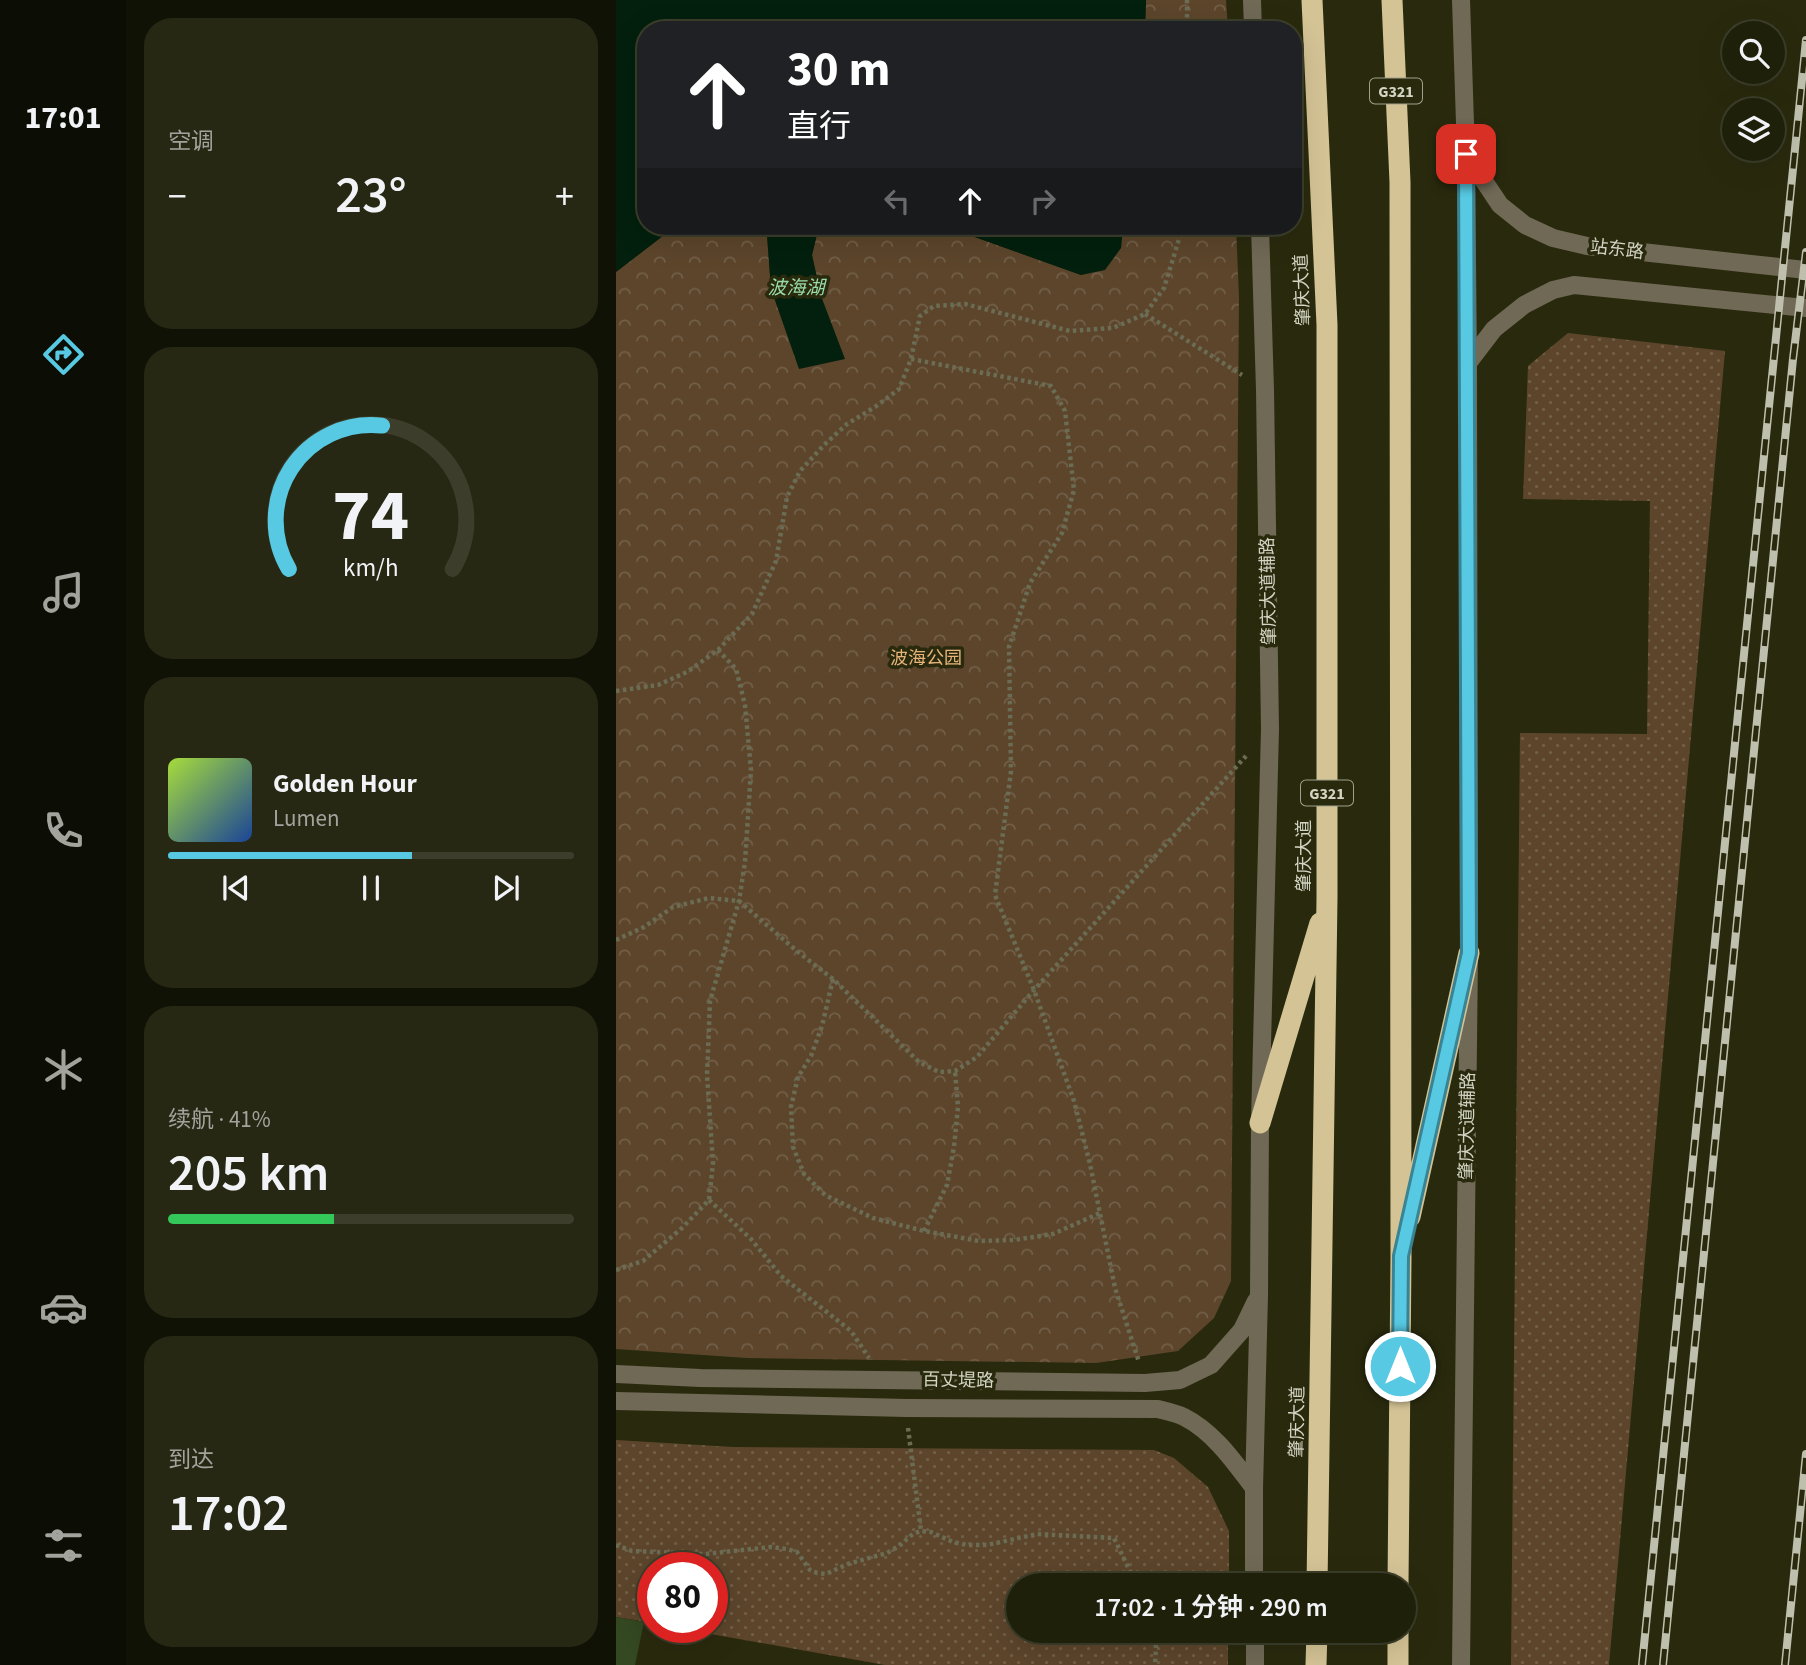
<!DOCTYPE html>
<html lang="zh">
<head>
<meta charset="utf-8">
<style>
  :root { --surface:#1f200a; --page:#272813; --text:#f1f3f6; --muted:#a1a39c; --line:#3c3e2b; --accent:#57c9e2 }
  body { margin:0; font-family:"Source Sans 3","Noto Sans SC",sans-serif; background:var(--page); color:var(--text); height:100vh; display:flex; flex-direction:column; font-size:26px; white-space:nowrap }
  * { box-sizing:border-box; margin:0 }
  p { font-size:23px; color:var(--muted) }
  .icon { flex:none; width:38px; height:38px; fill:none; stroke:currentColor; stroke-width:2; stroke-linecap:round; stroke-linejoin:round }
  .map { position:relative; flex:1; overflow:hidden }
  .panel { display:flex; flex-direction:column; gap:18px; padding:18px; background:#111206; width:490px }
  .panel>* { flex:none }
  .banner { position:absolute; left:21px; top:21px; width:665px; height:214px; border-radius:28px; box-shadow:0 7px 28px #0002,0 0 0 2px var(--line); background:#202124; color:#fff; overflow:hidden }
  .controls { position:absolute; left:1106px; top:21px; display:grid; gap:14px }
  .controls a { display:grid; place-items:center; width:63px; height:63px; border-radius:50%; background:var(--surface); box-shadow:0 7px 28px #0002,0 0 0 2px var(--line); font-size:35px }
  .speed { position:absolute; left:21px; top:1552px; display:flex; gap:14px; font-size:35px; font-weight:700; text-align:center }
  .speed>* { display:grid; place-content:center; width:91px; height:91px; border-radius:50%; background:var(--surface); box-shadow:0 7px 28px #0002,0 0 0 2px var(--line); line-height:1 }
  .speed .limit { border:10px solid #d22; background:#fff; color:#111 }
  .pin { position:absolute; display:grid; place-items:center; width:60px; height:60px; color:#fff; margin:-30px; border-radius:14px; box-shadow:0 4px 10px #0006 }
  .me { position:absolute; width:77px; margin:-38px; rotate:0deg; stroke-linejoin:round; filter:drop-shadow(0 0 5px #0008) }
  .turn { display:flex; align-items:center; gap:24px; height:147px; padding:0 35px; font-size:32px }
  .turn .icon { width:91px; height:91px; stroke-width:2.5 }
  .turn b { display:block; font-size:49px; line-height:60px }
  .lanes { display:flex; align-items:center; height:66px; padding:0 35px; background:#0003; justify-content:center; gap:35px; direction:ltr }
  .lanes .off { opacity:.35 }
  .big { font-size:52px; font-weight:600; line-height:1.1 }
  .panel .tile { flex:1; display:flex; flex-direction:column; justify-content:center; gap:10px; min-width:0; padding:0 24px; border-radius:28px; background:var(--page) }
  .panel .dial { align-items:center; gap:0 }
  .dial svg { height:182px; overflow:visible; fill:none; stroke:var(--line); stroke-width:7; stroke-linecap:round; text-anchor:middle }
  .dial text { fill:var(--text); stroke:none }
  .song { display:flex; align-items:center; gap:21px }
  .cover { width:84px; height:84px; border-radius:10px; background:linear-gradient(135deg,hsl(80 70% 55%),hsl(220 70% 35%)) }
  .played { height:7px; border-radius:4px; background:linear-gradient(90deg,var(--accent) 60%,var(--line) 60%) }
  .keys { display:flex; justify-content:space-around; direction:ltr }
  .heat { display:flex; justify-content:space-between; align-items:center; font-size:38px; direction:ltr }
  .charge { height:10px; border-radius:5px; background:linear-gradient(90deg,#34c759 41%,var(--line) 0) }
  .trip { position:absolute; left:390px; top:1573px; width:410px; height:70px; border-radius:35px; background:var(--surface); box-shadow:0 7px 28px #0002,0 0 0 2px var(--line); font-weight:600; line-height:70px; text-align:center }
  main { display:flex; flex:1; min-height:0 }
  .tabs { display:flex; flex-direction:column; width:126px; justify-content:space-around; align-items:center; background:#0c0d04; color:var(--muted) }
  .tabs .icon { width:49px; height:49px }
  .tabs .active { color:var(--accent) }
  .tabs b { font-size:32px; color:var(--text) }
  .map>svg:first-child { display:block }
</style>
</head>
<body>
<main>
<nav class="tabs">
<b>17:01</b>
<svg class="icon active" aria-label="directions" viewBox="0 0 24 24"><path d="M12 3l9 9-9 9-9-9zM9 14v-3h6M13 9l2 2-2 2"/></svg>
<svg class="icon" aria-label="music" viewBox="0 0 24 24"><path d="M9 18V5l10-2v13"/><circle cx="6" cy="18" r="3"/><circle cx="16" cy="16" r="3"/></svg>
<svg class="icon" aria-label="phone" viewBox="0 0 24 24"><path d="M5 4h4l2 5-3 2q2 4 5 5l2-3 5 2v4C11 20 4 13 5 4z"/></svg>
<svg class="icon" aria-label="climate" viewBox="0 0 24 24"><path d="M12 3v18M4 7l16 10M4 17L20 7"/></svg>
<svg class="icon" aria-label="car" viewBox="0 0 24 24"><path d="M5 17H2v-5l4-1 3-4h7l3 4 3 1v5h-3M9 17h6M6 11h13"/><circle cx="7" cy="17" r="2"/><circle cx="17" cy="17" r="2"/></svg>
<svg class="icon" aria-label="filters" viewBox="0 0 24 24"><path d="M4 7h16M4 17h16"/><circle cx="9" cy="7" r="2"/><circle cx="15" cy="17" r="2"/></svg>
</nav>
<section class="panel">
<div class="tile"><p>空调</p>
<div class="heat"><a>−</a><b class="big">23°</b><a>+</a></div>
</div>
<div class="tile dial"><svg viewBox="0 0 100 80">
<path d="M14 69A42 42 0 1 1 86 69"/>
<path d="M14 69A42 42 0 0 1 55 6" stroke="#57c9e2"/>
<text x="50" y="56" font-size="32" font-weight="700">74</text>
<text x="50" y="72" font-size="11">km/h</text>
</svg></div>
<div class="tile">
<div class="song"><i class="cover"></i><div><b>Golden Hour</b><p>Lumen</p></div></div>
<div class="played"></div>
<div class="keys"><svg class="icon" aria-label="previous" viewBox="0 0 24 24"><path d="M18 5L8 12l10 7zM5 5v14"/></svg><svg class="icon" aria-label="pause" viewBox="0 0 24 24"><path d="M8 5v14M16 5v14"/></svg><svg class="icon" aria-label="next" viewBox="0 0 24 24"><path d="M6 5l10 7-10 7zM19 5v14"/></svg></div>
</div>
<div class="tile"><p>续航 · 41%</p><b class="big">205 km</b><div class="charge"></div></div>
<div class="tile"><p>到达</p><b class="big">17:02</b></div>
</section>
<div class="map">
<svg width="1190" height="1665" viewBox="0 0 1190 1665">
  <defs>
    <pattern id="grass-dots" width="8" height="8" patternUnits="userSpaceOnUse" patternTransform="scale(1.75)"><rect width="8" height="8" fill="#5c452b"/><path d="M2 2h.1M6 6h.1" fill="none" stroke="#725f48" stroke-width="1.8" stroke-linecap="round"/></pattern>
    <pattern id="park-crowns" width="20" height="18" patternUnits="userSpaceOnUse" patternTransform="scale(1.75)"><rect width="20" height="18" fill="#5c452b"/><path d="M2 6a3 3 0 1 1 6 0M12 15a3 3 0 1 1 6 0" fill="none" stroke="#725f48"/></pattern>
  </defs>
  <rect width="100%" height="100%" fill="#292a0d"/>
  <path fill="url(#grass-dots)" d="M952 333 1109 351 993 1665H895L904 733 1031 734 1034 501 907 499 912 366Z
    M0 1440 117 1447 538 1450 558 1458 592 1487 613 1531V1585L402 1586V1631H612V1665H269L61 1628H96V1568H37V1623L0 1617Z"/>
  <path fill="url(#park-crowns)" d="M530 0H610L612 30H529Z
    M53 226H152L151 235 155 289 205 296 196 255 203 226H328L465 275 505 248 507 226H620L623 297 615 1281 598 1318 562 1351 480 1363 131 1358 0 1349V272L52 232Z"/>
  <path fill="#02200d" d="M0 0H530L529 30H30V226H53L52 232 0 272Z
    M152 226H203L196 255 205 296 229 359 183 369 155 289 151 235Z
    M328 226H507L505 248 489 270 465 275Z"/>
  <path fill="#344822" d="M0 1617 28 1622 19 1665H0Z"/>
  <g fill="none" stroke-linecap="round" stroke-linejoin="round">
    <path stroke="#6b6c54" stroke-width="4.5" stroke-dasharray="3.5 3.5" stroke-linecap="butt" d="M571 0V30
      M529 314 626 375
      M295 359 435 386 449 411 458 490 446 533 414 583 393 647 395 771 379 895 418 990 458 1101 474 1164 499 1288 523 1362
      M0 691 42 685 71 672 102 650 136 614 160 561 171 497 184 471 208 445 231 424 259 407 283 389 295 359 304 316 318 306 349 304 454 331 497 328 529 314 548 288 564 236V226
      M0 940 28 927 57 907 93 898 123 901 182 952 217 979 303 1062 323 1072 339 1071 361 1057 418 990 630 756
      M217 979 206 1026 195 1056 182 1077 175 1107 177 1147 188 1174 209 1195 257 1218 308 1231 363 1241 398 1240 437 1234 484 1213
      M93 1200 135 1239 165 1276 235 1331 253 1358
      M308 1231 331 1185 338 1147 342 1107 339 1071
      M0 1270 27 1261 66 1228 93 1200 97 1163 91 1075 94 1001 123 901 129 862 135 770 129 705 120 669 102 650
      M292 1428 305 1531
      M0 1545 16 1551 89 1554 155 1547 171 1549 181 1552 194 1570 201 1573 210 1574 232 1564 271 1553 283 1546 297 1534 305 1531 315 1532 337 1542 351 1545H371L421 1534 498 1538 521 1586
      M537 1631 540 1647 539 1665"/>
    <path stroke="#706956" stroke-width="18" d="M636 0 637 30
      M845 0 850 154 852 363 853 953 845 1665
      M850 154 884 205 909 225 937 238 971 246 1190 270
      M852 363 878 329 908 305 937 290 958 285 1190 308
      M0 1374 84 1378 529 1383 564 1380 595 1365 626 1330 640 1301
      M0 1401 290 1408 542 1409C550 1411 560 1413 568 1417 598 1432 619 1463 638 1488
      M638 1586V1488L643 1295 644 1123 654 729 649 390 644 226
      M639 1631V1665"/>
    <path stroke="#d4c395" stroke-width="21" d="M696 0 711 325V898L701 1586
      M776 0 784 182 785 1257 782 1586
      M644 1123 704 923
      M794 1217 853 953
      M700 1665 701 1631
      M782 1665V1631"/>
    <defs>
      <path id="rail" d="M1026 1665 1190 40
        M1047 1665 1177 359 1190 252
        M1169 1665 1190 1454"/>
    </defs>
    <use href="#rail" stroke="#bebfad" stroke-width="8"/>
    <use href="#rail" stroke="#292a0d" stroke-width="5" stroke-dasharray="16" stroke-linecap="butt"/>
  </g>
  <g fill="none" stroke-linecap="round" stroke-linejoin="round">
    <defs>
      <path id="route" d="M784 1366 785 1256 853 953 850 154"/>
    </defs>
    <use href="#route" stroke="#398393" stroke-width="18"/>
    <use href="#route" stroke="#57c9e2" stroke-width="12"/>
  </g>
  <g text-anchor="middle" stroke-width="7" stroke-linejoin="round" paint-order="stroke">
    <g fill="#292a0d" stroke="#a0a18c" stroke-width="2">
      <rect x="754" y="78.5" width="52" height="25" rx="5"/>
      <rect x="685" y="780.5" width="52" height="25" rx="5"/>
    </g>
    <g font-size="16" font-weight="bold" fill="#d3d4c3">
      <text x="780" y="97">G321</text>
      <text x="711" y="799">G321</text>
    </g>
    <g font-size="18" fill="#d3d4c3" stroke="#292a0d">
      <text transform="translate(1001 249) rotate(7)" y="6">站东路</text>
      <text transform="translate(686 290) rotate(-92)" y="6">肇庆大道</text>
      <text transform="translate(652 591) rotate(-91)" y="6">肇庆大道辅路</text>
      <text transform="translate(688 856) rotate(-90)" y="6">肇庆大道</text>
      <text transform="translate(851 1126) rotate(-89)" y="6">肇庆大道辅路</text>
      <text transform="translate(342 1380) rotate(1)" y="6">百丈堤路</text>
      <text transform="translate(681 1422) rotate(-89)" y="6">肇庆大道</text>
    </g>
    <g font-size="18" fill="#e7b57b" stroke="#292a0d">
      <text x="310" y="664">波海公园</text>
    </g>
    <g font-size="19" font-style="italic" fill="#99dbab" stroke="#292a0d">
      <text x="180" y="294">波海湖</text>
    </g>
  </g>
</svg>
<div class="controls">
<a><svg class="icon" aria-label="search" viewBox="0 0 24 24"><circle cx="10" cy="10" r="6"/><path d="M15 15l6 6"/></svg></a>
<a><svg class="icon" aria-label="layers" viewBox="0 0 24 24"><path d="M12 4l9 5-9 5-9-5zM3 14l9 5 9-5"/></svg></a>
</div>
<div class="speed"><div class="limit">80</div></div>
<div class="pin" style="left:850px;top:154px;background:#d93025"><svg class="icon" aria-label="arrive" viewBox="0 0 24 24"><path d="M6 21V4h12l-3 4 3 4H6"/></svg></div>
<svg class="me" style="left:784px;top:1366px" viewBox="-20 -20 40 40"><circle r="17" fill="#57c9e2" stroke="#fff" stroke-width="3"/><path d="M0-11L8 9 0 5-8 9z" fill="#fff"/></svg>
<div class="trip">17:02 · 1 分钟 · 290 m</div>
<div class="banner">
<div class="turn"><svg class="icon" aria-label="ahead" viewBox="0 0 24 24"><path d="M12 20V5M6 11l6-6 6 6"/></svg><div><b>30 m</b>直行</div></div>
<div class="lanes"><svg class="icon off" aria-label="left" viewBox="0 0 24 24"><path d="M17 20v-9H6M10 6l-5 5 5 5"/></svg><svg class="icon" aria-label="ahead" viewBox="0 0 24 24"><path d="M12 20V5M6 11l6-6 6 6"/></svg><svg class="icon off" aria-label="right" viewBox="0 0 24 24"><path d="M7 20v-9h11M14 6l5 5-5 5"/></svg></div>
</div>
</div>
</main>
</body>
</html>
